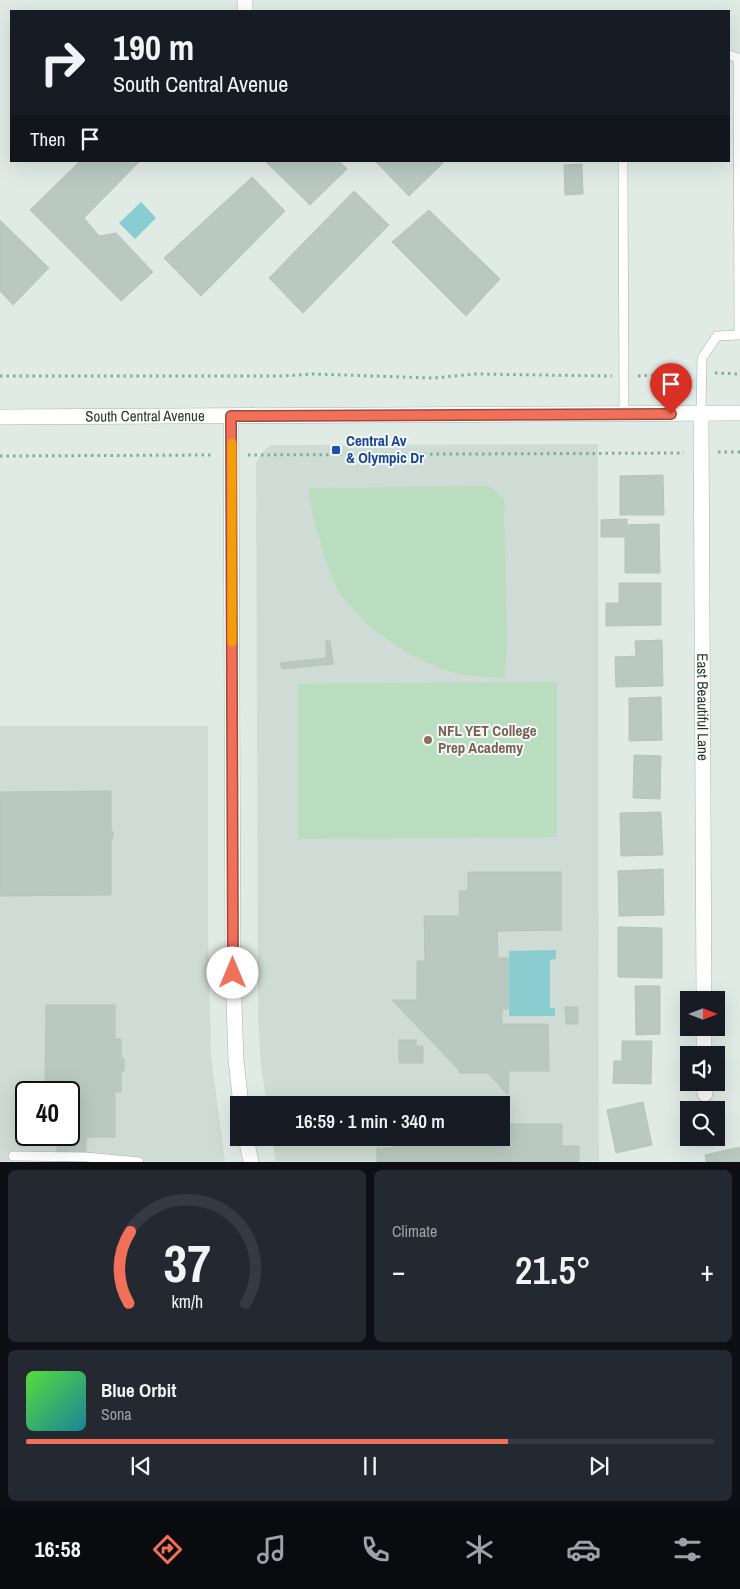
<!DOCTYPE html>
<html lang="en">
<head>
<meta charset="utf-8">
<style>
  :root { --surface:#171b24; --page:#242831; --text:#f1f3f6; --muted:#9ea1a6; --line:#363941; --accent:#f0705a }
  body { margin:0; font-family:"Archivo Narrow",sans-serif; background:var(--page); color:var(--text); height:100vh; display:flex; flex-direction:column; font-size:19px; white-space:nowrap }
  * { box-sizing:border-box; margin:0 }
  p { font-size:16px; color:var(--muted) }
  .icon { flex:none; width:28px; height:28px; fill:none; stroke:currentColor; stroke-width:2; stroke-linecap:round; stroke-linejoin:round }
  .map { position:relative; height:1162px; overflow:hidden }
  .side { display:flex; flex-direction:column; gap:8px; padding:8px; background:#0d0f14; flex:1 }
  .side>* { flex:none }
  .top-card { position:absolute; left:10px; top:10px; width:720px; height:152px; border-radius:0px; box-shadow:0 5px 20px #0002; background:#171b24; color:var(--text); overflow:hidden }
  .needle { width:32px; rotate:90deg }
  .fabs { position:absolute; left:680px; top:991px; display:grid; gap:10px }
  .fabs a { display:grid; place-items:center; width:45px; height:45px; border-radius:0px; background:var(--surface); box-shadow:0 5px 20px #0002; font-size:25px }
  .speed { position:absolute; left:15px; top:1081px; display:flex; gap:10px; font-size:25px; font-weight:700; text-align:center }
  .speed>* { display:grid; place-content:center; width:65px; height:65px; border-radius:50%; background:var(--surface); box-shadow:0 5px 20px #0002; line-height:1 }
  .speed .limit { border:2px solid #111; border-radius:8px; background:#fff; color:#111 }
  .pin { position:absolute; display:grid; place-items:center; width:42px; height:42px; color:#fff; margin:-51px -21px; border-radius:50% 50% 50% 0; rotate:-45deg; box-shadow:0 0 5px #0007 }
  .pin .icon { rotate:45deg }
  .me { position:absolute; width:55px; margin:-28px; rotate:0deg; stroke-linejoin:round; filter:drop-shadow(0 0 4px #0008) }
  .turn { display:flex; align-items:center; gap:18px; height:105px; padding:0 20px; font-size:22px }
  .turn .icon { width:65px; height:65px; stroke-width:2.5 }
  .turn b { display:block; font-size:35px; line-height:42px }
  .then { display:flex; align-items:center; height:48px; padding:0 20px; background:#0003; gap:10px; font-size:19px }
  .big { font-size:38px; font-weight:600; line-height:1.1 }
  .side .tile { flex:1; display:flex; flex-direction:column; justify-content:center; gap:8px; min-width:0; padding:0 18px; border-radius:8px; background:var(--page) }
  .side .dial { align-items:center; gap:0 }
  .dial svg { height:130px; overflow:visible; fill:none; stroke:var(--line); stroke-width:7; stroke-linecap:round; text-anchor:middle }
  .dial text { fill:var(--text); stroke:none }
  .song { display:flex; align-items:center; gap:15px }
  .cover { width:60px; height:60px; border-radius:8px; background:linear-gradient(135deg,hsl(110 70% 55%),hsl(190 70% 35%)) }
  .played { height:5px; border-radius:2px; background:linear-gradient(90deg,var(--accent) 70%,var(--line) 70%) }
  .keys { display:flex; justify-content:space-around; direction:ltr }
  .heat { display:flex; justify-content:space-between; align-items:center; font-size:28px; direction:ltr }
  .side .tiles { flex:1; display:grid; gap:8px; grid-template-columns:1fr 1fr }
  .tile:last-child { grid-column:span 2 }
  .trip { position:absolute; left:230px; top:1096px; width:280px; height:50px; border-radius:0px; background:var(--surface); box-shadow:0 5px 20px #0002; font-weight:600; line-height:50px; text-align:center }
  .tabs { display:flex; height:80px; justify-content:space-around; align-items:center; background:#090b0e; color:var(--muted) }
  .tabs .icon { width:35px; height:35px }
  .tabs .current { color:var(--accent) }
  .tabs b { font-size:22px; color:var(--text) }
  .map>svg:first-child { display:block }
</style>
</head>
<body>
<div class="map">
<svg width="740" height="1162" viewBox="0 0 740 1162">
  <rect width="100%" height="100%" fill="#e1ebe6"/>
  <path fill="#cfdbd5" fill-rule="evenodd" d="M598 444 599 1161H276L272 1138H501V1105H267L261 1065 258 1017 256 463 263 451 271 445Z
    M0 726H208V929L211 1056 225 1161H0ZM26 1092H69V1135H26Z"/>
  <path fill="#baddc0" d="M490 486 504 499 507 646 504 678 463 675 439 668 407 653 370 627 340 595 326 562 312 512 308 488Z
    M557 682V837L298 839V684Z"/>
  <path fill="#89cdd0" d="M141 202 156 218 135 239 119 223Z
    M556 950V959L550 960V1008H555V1016H509V951Z"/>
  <path fill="#b9c9c1" stroke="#b4c5bc" d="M80 161H140L84 218 99 236 116 233 153 272 121 301 30 210Z
    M265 161H339L347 169 310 205Z
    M375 161H445L409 196Z
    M582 164 583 194 565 195 564 165Z
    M252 177 285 211 201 296 164 258Z
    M354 191 389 225 303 313 269 278Z
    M429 210 500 279 466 316 392 242Z
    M0 220 49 268 13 305 0 291Z
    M663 475 664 515H620V476Z
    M627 519V525L659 524 660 573H625V537H601V520Z
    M619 583H661V625L606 626V603H619Z
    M662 640 663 686 616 687 615 657 636 656 635 641Z
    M326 641H330L333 664 282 669 280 663 326 658Z
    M661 697 662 740 629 741V698Z
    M634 755 661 756 660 799 633 798Z
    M111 791V832H113V839H111V895L0 896V792Z
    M661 812 663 855 621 856 620 813Z
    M663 869 664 915 619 916 618 871Z
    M468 872H561V930L497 931 498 958H508V1009H502V1024H548L549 1071H509L508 1095 488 1073H459V1070L392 1000H417V961H425L424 916H460L459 891H468Z
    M618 927 662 928V978L618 977Z
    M635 986H660V1034L636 1035Z
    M46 1005H115V1039H121V1058H124V1071H121V1092H115V1137H86V1162H57V1137H45V1135H69V1092H45Z
    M565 1007H578V1024H566Z
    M399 1040H416V1046H423V1063H399Z
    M622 1041H652L651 1084 613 1083 614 1061H622Z
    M643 1102 652 1145 616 1153 607 1110Z
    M501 1124H562V1146H579V1162H377V1148H393V1138H501Z
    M740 1147V1162H706L705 1155Z"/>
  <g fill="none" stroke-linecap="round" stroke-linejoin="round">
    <defs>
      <path id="lane" d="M623 161 624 414
        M701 413 702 358 717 336 739 335 738 58 729 55
        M13 1156 86 1157 139 1162"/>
      <g id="street">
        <path d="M245 0V11"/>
        <path id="s1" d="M701 413 704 1000"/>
        <path d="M704 1028V1055"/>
        <path d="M704 1082 705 1094"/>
      </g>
      <g id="secondary">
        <path d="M231 416 233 973 236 1060 241 1105"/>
        <path id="s2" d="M0 417 740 413"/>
        <path d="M246 1138 251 1162"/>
      </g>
    </defs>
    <use href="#lane" stroke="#a4b3ac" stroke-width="10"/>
    <use href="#street" stroke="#a4b3ac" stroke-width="16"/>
    <use href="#secondary" stroke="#a0b7ac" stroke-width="16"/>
    <path stroke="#82af9c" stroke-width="3" stroke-dasharray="2.5 4" stroke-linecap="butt" d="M715 373 740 374
      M0 376H281L314 374 433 378 475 374 612 376
      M638 376 689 373
      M718 452H740
      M248 455 684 453
      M0 456 214 455"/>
    <use href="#lane" stroke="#fff" stroke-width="9"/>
    <use href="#street" stroke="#fff" stroke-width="15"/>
    <use href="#secondary" stroke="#fff" stroke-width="15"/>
  </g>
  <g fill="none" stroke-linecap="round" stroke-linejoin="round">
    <defs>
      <path id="route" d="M233 973 231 416 671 414"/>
    </defs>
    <use href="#route" stroke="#9c493a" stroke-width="12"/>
    <use href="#route" stroke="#f0705a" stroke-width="9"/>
    <path stroke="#f59e0b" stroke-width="9" d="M232 443V642"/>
  </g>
  <rect fill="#1a4fb4" stroke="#f2f8f4" stroke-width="2" x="331" y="445" width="10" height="10" rx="2.5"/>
  <circle fill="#8d6e63" stroke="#f2f8f4" stroke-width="2" cx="428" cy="740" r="5"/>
  <g text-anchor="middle" stroke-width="4" stroke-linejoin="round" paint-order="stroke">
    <g font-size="15" fill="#223c32" stroke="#f2f8f4">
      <text dy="5" stroke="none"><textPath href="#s2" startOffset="145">South Central Avenue</textPath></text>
      <text dy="5" stroke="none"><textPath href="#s1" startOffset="294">East Beautiful Lane</textPath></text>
    </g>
    <g font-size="15" font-weight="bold" fill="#164399" stroke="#f2f8f4" text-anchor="start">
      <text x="346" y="446">Central Av<tspan x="346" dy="17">&amp; Olympic Dr</tspan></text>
    </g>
    <g font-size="15" font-weight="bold" fill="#785e54" stroke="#f2f8f4" text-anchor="start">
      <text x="438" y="736">NFL YET College<tspan x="438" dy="17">Prep Academy</tspan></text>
    </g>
  </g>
</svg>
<div class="fabs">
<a><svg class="needle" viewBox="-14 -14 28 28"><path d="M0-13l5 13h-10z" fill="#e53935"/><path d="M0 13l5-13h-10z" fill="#9ea1a6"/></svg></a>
<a><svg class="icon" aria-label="sound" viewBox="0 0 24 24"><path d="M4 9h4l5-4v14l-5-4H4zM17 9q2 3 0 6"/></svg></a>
<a><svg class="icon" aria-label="search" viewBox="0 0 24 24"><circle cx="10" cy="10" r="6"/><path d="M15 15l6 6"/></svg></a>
</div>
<div class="speed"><div class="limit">40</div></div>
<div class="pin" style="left:671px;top:414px;background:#d93025"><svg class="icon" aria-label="arrive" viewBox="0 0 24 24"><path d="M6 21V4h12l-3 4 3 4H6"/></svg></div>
<svg class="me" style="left:233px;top:973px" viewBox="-20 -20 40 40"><circle r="19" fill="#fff"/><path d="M0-13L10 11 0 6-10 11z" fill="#f0705a"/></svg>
<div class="trip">16:59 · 1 min · 340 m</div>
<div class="top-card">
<div class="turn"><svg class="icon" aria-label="right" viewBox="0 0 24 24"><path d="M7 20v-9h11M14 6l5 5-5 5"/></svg><div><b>190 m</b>South Central Avenue</div></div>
<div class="then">Then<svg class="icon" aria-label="arrive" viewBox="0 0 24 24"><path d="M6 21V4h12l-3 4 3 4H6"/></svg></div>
</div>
</div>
<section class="side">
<div class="tiles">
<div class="tile dial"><svg viewBox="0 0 100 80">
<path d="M14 69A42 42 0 1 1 86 69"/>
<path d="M14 69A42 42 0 0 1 15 25" stroke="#f0705a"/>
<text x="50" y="56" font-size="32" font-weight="700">37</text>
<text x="50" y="72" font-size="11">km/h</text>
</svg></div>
<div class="tile"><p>Climate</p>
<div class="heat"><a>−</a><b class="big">21.5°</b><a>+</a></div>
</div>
<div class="tile">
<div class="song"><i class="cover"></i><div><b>Blue Orbit</b><p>Sona</p></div></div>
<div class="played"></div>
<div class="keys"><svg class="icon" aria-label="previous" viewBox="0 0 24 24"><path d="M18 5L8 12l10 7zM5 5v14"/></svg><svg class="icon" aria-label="pause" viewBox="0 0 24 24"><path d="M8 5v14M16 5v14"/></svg><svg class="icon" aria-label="next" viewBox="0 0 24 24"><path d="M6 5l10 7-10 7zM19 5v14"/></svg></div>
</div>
</div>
</section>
<nav class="tabs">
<b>16:58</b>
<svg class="icon current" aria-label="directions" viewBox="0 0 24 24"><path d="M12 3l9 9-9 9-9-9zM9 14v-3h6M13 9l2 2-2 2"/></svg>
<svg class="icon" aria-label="music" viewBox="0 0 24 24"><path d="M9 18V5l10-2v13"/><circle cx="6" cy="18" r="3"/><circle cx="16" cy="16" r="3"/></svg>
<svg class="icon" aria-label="phone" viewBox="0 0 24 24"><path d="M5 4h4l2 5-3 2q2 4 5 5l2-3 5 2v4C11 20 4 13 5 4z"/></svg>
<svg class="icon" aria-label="climate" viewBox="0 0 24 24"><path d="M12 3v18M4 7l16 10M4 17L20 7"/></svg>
<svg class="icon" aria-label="car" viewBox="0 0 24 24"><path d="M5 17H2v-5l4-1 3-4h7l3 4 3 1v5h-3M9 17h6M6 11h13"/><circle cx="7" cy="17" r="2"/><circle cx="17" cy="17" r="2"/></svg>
<svg class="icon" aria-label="filters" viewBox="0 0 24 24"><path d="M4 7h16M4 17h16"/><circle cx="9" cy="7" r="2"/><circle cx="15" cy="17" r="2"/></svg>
</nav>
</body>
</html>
